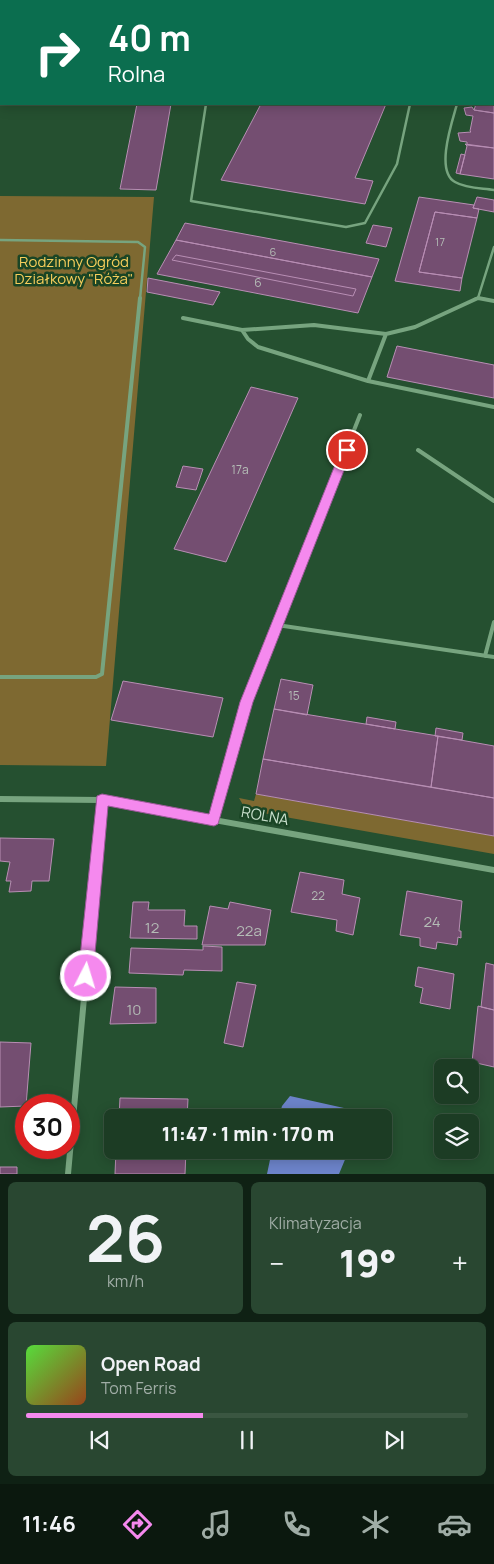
<!DOCTYPE html>
<html lang="pl">
<head>
<meta charset="utf-8">
<style>
  :root { --surface:#1c3c24; --page:#294731; --text:#f1f3f6; --muted:#a0ada6; --line:#3a5641; --accent:#f589ee }
  body { margin:0; font-family:Manrope,sans-serif; background:var(--page); color:var(--text); height:100vh; display:flex; flex-direction:column; font-size:19px; white-space:nowrap }
  * { box-sizing:border-box; margin:0 }
  p { font-size:16px; color:var(--muted) }
  .icon { flex:none; width:28px; height:28px; fill:none; stroke:currentColor; stroke-width:2; stroke-linecap:round; stroke-linejoin:round }
  .map { position:relative; height:1174px; overflow:hidden }
  .details { display:flex; flex-direction:column; gap:8px; padding:8px; background:#0f2114; flex:1 }
  .details>* { flex:none }
  .hud { position:absolute; left:0px; top:0px; width:495px; height:105px; box-shadow:0 2px 12px #0003,0 0 0 1px var(--line); background:#0b6e4f; color:#fff; overflow:hidden }
  .controls { position:absolute; left:434px; top:1059px; display:grid; gap:10px }
  .controls a { display:grid; place-items:center; width:45px; height:45px; border-radius:8px; background:var(--surface); box-shadow:0 2px 12px #0003,0 0 0 1px var(--line); font-size:25px }
  .speed { position:absolute; left:15px; top:1094px; display:flex; gap:10px; font-size:25px; font-weight:700; text-align:center }
  .speed>* { display:grid; place-content:center; width:65px; height:65px; border-radius:50%; background:var(--surface); box-shadow:0 2px 12px #0003,0 0 0 1px var(--line); line-height:1 }
  .speed .limit { border:8px solid #d22; background:#fff; color:#111 }
  .pin { position:absolute; display:grid; place-items:center; width:42px; height:42px; color:#fff; margin:-21px; border:2px solid #fff; border-radius:50%; box-shadow:0 1px 5px #0007 }
  .me { position:absolute; width:55px; margin:-28px; rotate:5deg; stroke-linejoin:round; filter:drop-shadow(0 0 4px #0008) }
  .turn { display:flex; align-items:center; gap:18px; height:105px; padding:0 25px; font-size:22px }
  .turn .icon { width:65px; height:65px; stroke-width:2.5 }
  .turn b { display:block; font-size:35px; line-height:42px }
  .big { font-size:38px; font-weight:800; line-height:1.1 }
  .details .tile { flex:1; display:flex; flex-direction:column; justify-content:center; gap:8px; min-width:0; padding:0 18px; border-radius:8px; background:var(--page) }
  .details .dial { align-items:center; gap:0 }
  .dial b { font-size:65px; line-height:1 }
  .song { display:flex; align-items:center; gap:15px }
  .cover { width:60px; height:60px; border-radius:8px; background:linear-gradient(135deg,hsl(110 70% 55%),hsl(20 70% 35%)) }
  .played { height:5px; border-radius:2px; background:linear-gradient(90deg,var(--accent) 40%,var(--line) 40%) }
  .keys { display:flex; justify-content:space-around; direction:ltr }
  .heat { display:flex; justify-content:space-between; align-items:center; font-size:28px; direction:ltr }
  .details .tiles { flex:1; display:grid; gap:8px; grid-template-columns:1fr 1fr }
  .tile:last-child { grid-column:span 2 }
  .trip { position:absolute; left:104px; top:1109px; width:288px; height:50px; border-radius:8px; background:var(--surface); box-shadow:0 2px 12px #0003,0 0 0 1px var(--line); font-weight:800; line-height:50px; text-align:center }
  .dock { display:flex; height:80px; justify-content:space-around; align-items:center; background:#0b180e; color:var(--muted) }
  .dock .icon { width:35px; height:35px }
  .dock .selected { color:var(--accent) }
  .dock b { font-size:22px; color:var(--text) }
  .map>svg:first-child { display:block }
</style>
</head>
<body>
<div class="map">
<svg width="494" height="1174" viewBox="0 0 494 1174">
  <rect width="100%" height="100%" fill="#255030"/>
  <path fill="#7e6931" d="M0 196 154 197 106 766 0 765Z
    M256 794 494 836V854L246 810 239 798 254 801Z"/>
  <path fill="#6c83c9" d="M290 1096 344 1108 354 1115V1117H279L282 1106Z
    M272 1150H349L339 1174H267Z"/>
  <path fill="#744e71" stroke="#b88eb4" d="M494 87V113L474 110 476 104H494Z
    M137 104H171L156 190 120 189Z
    M261 104H386L355 178 373 181 365 204 221 180Z
    M472 107 474 110 494 113V148L467 145V142L460 141 458 133 471 132 470 131 473 116 466 115 464 108Z
    M465 144 494 148V179L460 174 467 146Z
    M461 154 465 155 460 174 456 173Z
    M419 197 474 205 473 208 479 209 477 218 435 212 419 272 462 278 460 291 395 281Z
    M477 197 494 200V212L473 208Z
    M435 212 477 218 462 278 419 272Z
    M185 223 379 259 372 277 176 240Z
    M373 225 392 228 386 247 366 243Z
    M176 240 372 277 358 313 157 274Z
    M176 255 356 289 353 296 172 260Z
    M148 278 220 292 213 305 147 292Z
    M397 346 494 365V398L387 377Z
    M251 387 298 398 226 562 174 549Z
    M183 466 203 469 196 490 176 487Z
    M281 679 313 685 307 715 274 709Z
    M123 681 223 698 213 737 111 720Z
    M274 709 438 736 431 787 263 759Z
    M367 717 396 722 395 729 366 724Z
    M436 728 463 733 462 740 435 736Z
    M438 736 494 746V798L431 787Z
    M263 759 494 798V836L256 794Z
    M0 838 54 839 49 881H32L31 891 9 892 11 881H6L10 862 0 861Z
    M300 872 344 880 342 894 360 898 353 935 336 931 337 920 291 912Z
    M407 891 462 901 459 931H461V938L458 937 457 945 437 942 436 949 420 946V938L400 935Z
    M133 902H149L148 910H185L184 926H197V939L130 938Z
    M230 902 271 910 265 945H202L210 906 228 909Z
    M203 946 222 947V971L184 970 183 975 129 973 131 948 203 950Z
    M486 963 494 965V1010L481 1007Z
    M418 967 454 974 450 1009 420 1003 423 988 415 986Z
    M237 982 256 985 243 1047 224 1043Z
    M115 987 156 988V1023L110 1024Z
    M478 1006 494 1010V1067L472 1062Z
    M0 1042 31 1043 26 1106 0 1107Z
    M120 1098 188 1099 187 1118H119Z
    M116 1150H186L185 1174H115Z
    M0 1167H17V1174H0Z"/>
  <g fill="none" stroke-linecap="round" stroke-linejoin="round">
    <path stroke="#77a47f" stroke-width="2.5" d="M0 48 1 43
      M206 104 191 201 346 227 365 223 397 164 410 104
      M457 104C452 122 435 171 455 182 467 189 482 188 494 190
      M0 240 138 242 145 247 140 299
      M475 299 478 298
      M485 299 478 298 494 247"/>
    <path stroke="#77a47f" stroke-width="4" d="M478 298 494 301
      M478 298 415 327 386 334 368 381 494 407
      M183 318 242 330 314 325 386 334
      M242 330 248 339 258 347 368 381
      M418 450 494 501
      M277 625 494 657
      M485 656 494 622
      M0 677H96L102 674 140 298
      M254 683 360 415"/>
    <path stroke="#77a47f" stroke-width="4.5" d="M214 820 246 703 255 681"/>
    <path stroke="#77a47f" stroke-width="6" d="M0 799 102 800 494 870
      M68 1174 102 800"/>
    <path fill="#908e6f" fill-rule="evenodd" d="M203 0H218V1H204Z"/>
  </g>
  <path fill="#f589ee" stroke="#9f599b" d="M347 446 352 450 253 702 218 824 214 826 108 806 93 976 90 981 86 983 81 981 78 976 97 796 102 794 209 814 240 702 341 450Z"/>
  <g text-anchor="middle" stroke-width="5" stroke-linejoin="round" paint-order="stroke">
    <g font-size="11" fill="#b4bcb6">
      <text x="440" y="246">17</text>
      <text x="273" y="256">6</text>
    </g>
    <g font-size="12" fill="#b4bcb6">
      <text x="258" y="287">6</text>
      <text x="240" y="474">17a</text>
      <text x="294" y="700">15</text>
      <text x="318" y="900">22</text>
    </g>
    <g font-size="15" fill="#f7ce5c" stroke="#1a4525">
      <text x="74" y="267">Rodzinny Ogród<tspan x="74" dy="17">Działkowy "Róża"</tspan></text>
    </g>
    <g font-size="15" fill="#c9e0cd" stroke="#1a4525">
      <text transform="translate(265 816) rotate(10)" y="5">ROLNA</text>
    </g>
    <g font-size="15" fill="#b4bcb6">
      <text x="432" y="927">24</text>
      <text x="152" y="933">12</text>
      <text x="249" y="936">22a</text>
      <text x="134" y="1015">10</text>
    </g>
  </g>
</svg>
<div class="controls">
<a><svg class="icon" aria-label="search" viewBox="0 0 24 24"><circle cx="10" cy="10" r="6"/><path d="M15 15l6 6"/></svg></a>
<a><svg class="icon" aria-label="layers" viewBox="0 0 24 24"><path d="M12 4l9 5-9 5-9-5zM3 14l9 5 9-5"/></svg></a>
</div>
<div class="speed"><div class="limit">30</div></div>
<div class="pin" style="left:347px;top:450px;background:#d93025"><svg class="icon" aria-label="arrive" viewBox="0 0 24 24"><path d="M6 21V4h12l-3 4 3 4H6"/></svg></div>
<svg class="me" style="left:86px;top:976px" viewBox="-20 -20 40 40"><circle r="17" fill="#f589ee" stroke="#fff" stroke-width="3"/><path d="M0-11L8 9 0 5-8 9z" fill="#fff"/></svg>
<div class="trip">11:47 · 1 min · 170 m</div>
<div class="hud">
<div class="turn"><svg class="icon" aria-label="right" viewBox="0 0 24 24"><path d="M7 20v-9h11M14 6l5 5-5 5"/></svg><div><b>40 m</b>Rolna</div></div>
</div>
</div>
<section class="details">
<div class="tiles">
<div class="tile dial"><b>26</b><p>km/h</p></div>
<div class="tile"><p>Klimatyzacja</p>
<div class="heat"><a>−</a><b class="big">19°</b><a>+</a></div>
</div>
<div class="tile">
<div class="song"><i class="cover"></i><div><b>Open Road</b><p>Tom Ferris</p></div></div>
<div class="played"></div>
<div class="keys"><svg class="icon" aria-label="previous" viewBox="0 0 24 24"><path d="M18 5L8 12l10 7zM5 5v14"/></svg><svg class="icon" aria-label="pause" viewBox="0 0 24 24"><path d="M8 5v14M16 5v14"/></svg><svg class="icon" aria-label="next" viewBox="0 0 24 24"><path d="M6 5l10 7-10 7zM19 5v14"/></svg></div>
</div>
</div>
</section>
<nav class="dock">
<b>11:46</b>
<svg class="icon selected" aria-label="directions" viewBox="0 0 24 24"><path d="M12 3l9 9-9 9-9-9zM9 14v-3h6M13 9l2 2-2 2"/></svg>
<svg class="icon" aria-label="music" viewBox="0 0 24 24"><path d="M9 18V5l10-2v13"/><circle cx="6" cy="18" r="3"/><circle cx="16" cy="16" r="3"/></svg>
<svg class="icon" aria-label="phone" viewBox="0 0 24 24"><path d="M5 4h4l2 5-3 2q2 4 5 5l2-3 5 2v4C11 20 4 13 5 4z"/></svg>
<svg class="icon" aria-label="climate" viewBox="0 0 24 24"><path d="M12 3v18M4 7l16 10M4 17L20 7"/></svg>
<svg class="icon" aria-label="car" viewBox="0 0 24 24"><path d="M5 17H2v-5l4-1 3-4h7l3 4 3 1v5h-3M9 17h6M6 11h13"/><circle cx="7" cy="17" r="2"/><circle cx="17" cy="17" r="2"/></svg>
</nav>
</body>
</html>
